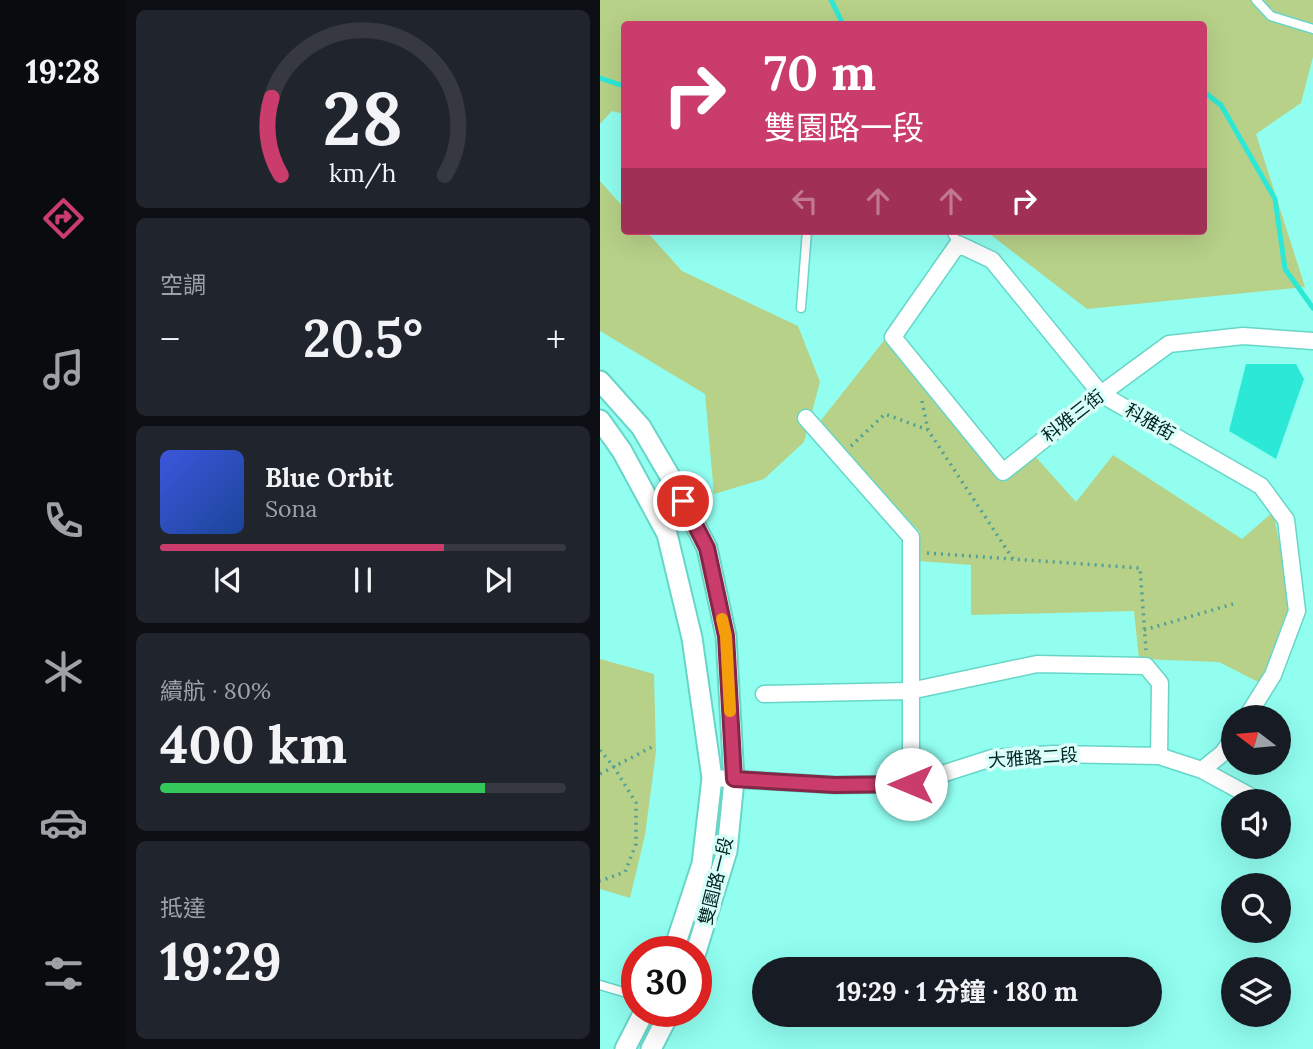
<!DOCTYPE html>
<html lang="zh-TW">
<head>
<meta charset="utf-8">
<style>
  :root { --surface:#171b24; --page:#20242c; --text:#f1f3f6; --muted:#9ea1a6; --line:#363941; --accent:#c93c6b }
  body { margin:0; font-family:Lora,"Noto Sans TC",serif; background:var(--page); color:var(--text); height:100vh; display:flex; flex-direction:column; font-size:26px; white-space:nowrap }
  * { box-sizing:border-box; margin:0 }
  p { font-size:23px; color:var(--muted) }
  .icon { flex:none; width:38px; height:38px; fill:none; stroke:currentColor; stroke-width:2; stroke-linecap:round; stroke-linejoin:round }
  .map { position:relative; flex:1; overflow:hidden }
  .details { display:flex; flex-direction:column; gap:10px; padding:10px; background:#0d0f14; width:474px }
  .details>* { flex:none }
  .guide { position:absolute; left:21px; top:21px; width:586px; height:214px; border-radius:7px; box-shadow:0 7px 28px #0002; background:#c93c6b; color:#fff; overflow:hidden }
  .needle { width:46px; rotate:286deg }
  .buttons { position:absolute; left:621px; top:705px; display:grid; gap:14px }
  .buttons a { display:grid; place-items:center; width:70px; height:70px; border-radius:50%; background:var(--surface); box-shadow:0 7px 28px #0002; font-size:35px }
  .speed { position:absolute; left:21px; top:936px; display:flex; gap:14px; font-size:35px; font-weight:700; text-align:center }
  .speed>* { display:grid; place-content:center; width:91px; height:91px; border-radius:50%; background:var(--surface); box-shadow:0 7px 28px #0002; line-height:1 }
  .speed .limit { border:10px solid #d22; background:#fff; color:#111 }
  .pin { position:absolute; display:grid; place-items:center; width:60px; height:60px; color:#fff; margin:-30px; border:4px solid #fff; border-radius:50%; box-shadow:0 2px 7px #0007 }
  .me { position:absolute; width:77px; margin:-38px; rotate:270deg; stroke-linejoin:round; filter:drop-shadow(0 0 5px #0008) }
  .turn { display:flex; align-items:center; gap:24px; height:147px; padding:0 28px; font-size:32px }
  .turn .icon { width:91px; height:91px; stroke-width:2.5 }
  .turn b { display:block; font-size:49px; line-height:60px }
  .lanes { display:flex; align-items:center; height:66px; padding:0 28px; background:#0003; justify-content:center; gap:35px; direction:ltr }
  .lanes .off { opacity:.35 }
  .big { font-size:52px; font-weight:700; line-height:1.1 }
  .details .tile { flex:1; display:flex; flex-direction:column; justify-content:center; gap:10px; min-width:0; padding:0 24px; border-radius:10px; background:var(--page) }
  .details .dial { align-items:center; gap:0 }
  .dial svg { height:182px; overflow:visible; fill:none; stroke:var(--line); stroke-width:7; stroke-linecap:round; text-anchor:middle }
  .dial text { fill:var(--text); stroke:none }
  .song { display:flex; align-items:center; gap:21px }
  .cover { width:84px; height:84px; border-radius:10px; background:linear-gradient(135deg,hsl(230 70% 55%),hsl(220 70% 35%)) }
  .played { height:7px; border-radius:4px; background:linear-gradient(90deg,var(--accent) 70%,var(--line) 70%) }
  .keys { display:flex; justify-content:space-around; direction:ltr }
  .heat { display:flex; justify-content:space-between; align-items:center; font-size:38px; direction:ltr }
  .charge { height:10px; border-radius:5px; background:linear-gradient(90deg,#34c759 80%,var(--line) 0) }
  .trip { position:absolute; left:152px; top:957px; width:410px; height:70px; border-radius:35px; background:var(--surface); box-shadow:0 7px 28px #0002; font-weight:700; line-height:70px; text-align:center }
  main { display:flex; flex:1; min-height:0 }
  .tabs { display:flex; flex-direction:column; width:126px; justify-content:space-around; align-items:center; background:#090b0e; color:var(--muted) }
  .tabs .icon { width:49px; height:49px }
  .tabs .selected { color:var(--accent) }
  .tabs b { font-size:32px; color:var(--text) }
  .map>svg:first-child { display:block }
</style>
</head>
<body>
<main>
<nav class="tabs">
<b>19:28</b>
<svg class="icon selected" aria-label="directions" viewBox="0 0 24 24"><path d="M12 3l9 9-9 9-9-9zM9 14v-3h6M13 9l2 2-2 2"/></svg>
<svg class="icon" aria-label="music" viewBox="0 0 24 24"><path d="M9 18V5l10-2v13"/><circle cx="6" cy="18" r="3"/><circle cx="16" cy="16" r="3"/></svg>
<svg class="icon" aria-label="phone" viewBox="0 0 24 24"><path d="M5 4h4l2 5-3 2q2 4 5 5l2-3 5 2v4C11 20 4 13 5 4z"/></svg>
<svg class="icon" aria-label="climate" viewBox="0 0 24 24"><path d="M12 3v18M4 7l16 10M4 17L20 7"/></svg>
<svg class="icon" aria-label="car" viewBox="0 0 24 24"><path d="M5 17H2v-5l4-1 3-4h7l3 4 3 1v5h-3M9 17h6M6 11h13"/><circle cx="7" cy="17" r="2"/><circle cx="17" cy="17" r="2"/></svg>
<svg class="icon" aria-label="filters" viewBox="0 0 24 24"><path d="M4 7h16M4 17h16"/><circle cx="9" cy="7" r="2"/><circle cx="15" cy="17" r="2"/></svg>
</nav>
<section class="details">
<div class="tile dial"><svg viewBox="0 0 100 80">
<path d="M14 69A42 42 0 1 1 86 69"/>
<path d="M14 69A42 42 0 0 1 10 35" stroke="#c93c6b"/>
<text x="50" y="56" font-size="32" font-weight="700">28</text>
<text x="50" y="72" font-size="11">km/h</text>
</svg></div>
<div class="tile"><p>空調</p>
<div class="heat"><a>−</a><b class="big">20.5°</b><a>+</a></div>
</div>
<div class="tile">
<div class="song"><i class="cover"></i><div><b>Blue Orbit</b><p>Sona</p></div></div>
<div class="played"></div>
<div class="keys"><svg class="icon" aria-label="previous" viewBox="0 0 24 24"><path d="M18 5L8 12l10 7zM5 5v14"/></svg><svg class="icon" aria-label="pause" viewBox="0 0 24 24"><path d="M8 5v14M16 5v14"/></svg><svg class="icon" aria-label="next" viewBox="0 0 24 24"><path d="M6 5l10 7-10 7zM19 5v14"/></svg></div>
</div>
<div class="tile"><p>續航 · 80%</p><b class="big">400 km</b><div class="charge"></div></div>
<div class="tile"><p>抵達</p><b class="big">19:29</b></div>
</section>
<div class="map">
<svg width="713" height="1049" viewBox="0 0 713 1049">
  <rect width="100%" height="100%" fill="#91fef0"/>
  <path fill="#b7d188" d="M0 0H713V57L701 103 656 134 705 287 487 309 386 231H604V24H24V114L12 111 0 124Z
    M0 181 24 208V231H46L82 271 198 326 220 382 204 442 164 479 114 494 105 394 0 331Z
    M286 338 404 482 434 455 476 502 513 455 642 539 673 512 692 605 662 684 619 662 539 659 534 611 371 615V565L319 561 320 532 218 424Z
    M0 659 54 674 56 752 45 835 30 898 0 889Z"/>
  <path fill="#2ce9d7" d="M646 364H696L704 379 676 459 629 431Z"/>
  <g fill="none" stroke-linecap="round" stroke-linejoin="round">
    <path stroke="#2ce9d7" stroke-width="5" d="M231 0 243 24
      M0 78 24 86
      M604 92 621 105 675 199 685 269 713 308"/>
    <defs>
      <path id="service" d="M656 0 671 16 713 29
        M351 231 358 244
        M201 308 207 231
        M0 985 37 996"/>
      <path id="minor" d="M206 418 311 537V784
        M164 694 310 691 437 664 546 666 560 683 559 756
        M646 718 673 675 697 611 686 520 661 486 501 394 392 260 358 244 293 337 403 472 501 394 569 344 643 336 713 341
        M602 770 661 802
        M112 778 235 785 311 784 392 758 454 754 559 756 602 770 623 753 634 736"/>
      <path id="tertiary" d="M0 381 41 427 71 478 107 548 126 636 134 780 127 851 96 952
        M0 420 22 451 67 534 92 638 112 778 102 864 73 952
        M25 1049 44 1012
        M51 1049 70 1012"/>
    </defs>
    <use href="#service" stroke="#67d6c8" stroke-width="11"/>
    <use href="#minor" stroke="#67d6c8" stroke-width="19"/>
    <use href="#tertiary" stroke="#67d6c8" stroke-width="23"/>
    <path stroke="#52a096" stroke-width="3.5" stroke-dasharray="2 5" stroke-linecap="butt" d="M322 401 328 430 413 559
      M251 446 285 414 328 430
      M327 553 540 568 546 650
      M544 630 633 604
      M0 750 14 767 36 803V844L25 872 0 881
      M0 774 52 747"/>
    <use href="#service" stroke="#fff" stroke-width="8"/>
    <use href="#minor" stroke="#fff" stroke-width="16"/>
    <use href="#tertiary" stroke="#fff" stroke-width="19"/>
  </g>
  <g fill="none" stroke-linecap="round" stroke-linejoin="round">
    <defs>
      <path id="route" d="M83 501 107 548 126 636 134 779 235 785 311 784"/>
    </defs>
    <use href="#route" stroke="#832746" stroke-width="18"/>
    <use href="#route" stroke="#c93c6b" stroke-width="12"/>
    <path stroke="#f59e0b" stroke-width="12" d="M122 619 126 636 130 711"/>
  </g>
  <g text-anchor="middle" stroke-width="7" stroke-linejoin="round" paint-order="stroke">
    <g font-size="18" fill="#002421" stroke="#d7fef8">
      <text transform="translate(473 416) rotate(-38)" y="6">科雅三街</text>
      <text transform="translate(550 422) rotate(30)" y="6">科雅街</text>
      <text transform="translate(433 758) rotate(-4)" y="6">大雅路二段</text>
      <text transform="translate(116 881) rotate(-76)" y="6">雙園路一段</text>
    </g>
  </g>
</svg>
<div class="buttons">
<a><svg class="needle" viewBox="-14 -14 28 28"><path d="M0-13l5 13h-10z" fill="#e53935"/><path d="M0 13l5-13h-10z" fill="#9ea1a6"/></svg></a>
<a><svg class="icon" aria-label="sound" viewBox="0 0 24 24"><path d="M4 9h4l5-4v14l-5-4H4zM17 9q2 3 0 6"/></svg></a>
<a><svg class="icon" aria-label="search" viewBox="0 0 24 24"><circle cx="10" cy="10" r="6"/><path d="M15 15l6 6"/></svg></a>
<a><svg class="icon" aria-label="layers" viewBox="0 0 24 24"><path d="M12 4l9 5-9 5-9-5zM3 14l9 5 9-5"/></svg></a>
</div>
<div class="speed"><div class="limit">30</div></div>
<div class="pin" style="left:83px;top:501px;background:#d93025"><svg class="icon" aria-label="arrive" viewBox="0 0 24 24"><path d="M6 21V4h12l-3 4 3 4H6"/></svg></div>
<svg class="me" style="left:311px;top:784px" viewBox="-20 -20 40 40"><circle r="19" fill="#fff"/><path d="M0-13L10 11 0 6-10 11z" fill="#c93c6b"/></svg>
<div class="trip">19:29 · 1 分鐘 · 180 m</div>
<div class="guide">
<div class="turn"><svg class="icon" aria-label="right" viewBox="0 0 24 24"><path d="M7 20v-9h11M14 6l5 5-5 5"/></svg><div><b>70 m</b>雙園路一段</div></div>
<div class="lanes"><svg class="icon off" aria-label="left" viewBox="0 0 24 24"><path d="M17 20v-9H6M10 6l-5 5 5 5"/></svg><svg class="icon off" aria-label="ahead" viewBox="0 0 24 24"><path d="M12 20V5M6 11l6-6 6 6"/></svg><svg class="icon off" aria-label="ahead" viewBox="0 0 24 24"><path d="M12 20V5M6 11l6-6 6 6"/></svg><svg class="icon" aria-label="right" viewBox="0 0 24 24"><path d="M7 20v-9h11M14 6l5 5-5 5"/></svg></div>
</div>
</div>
</main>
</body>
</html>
